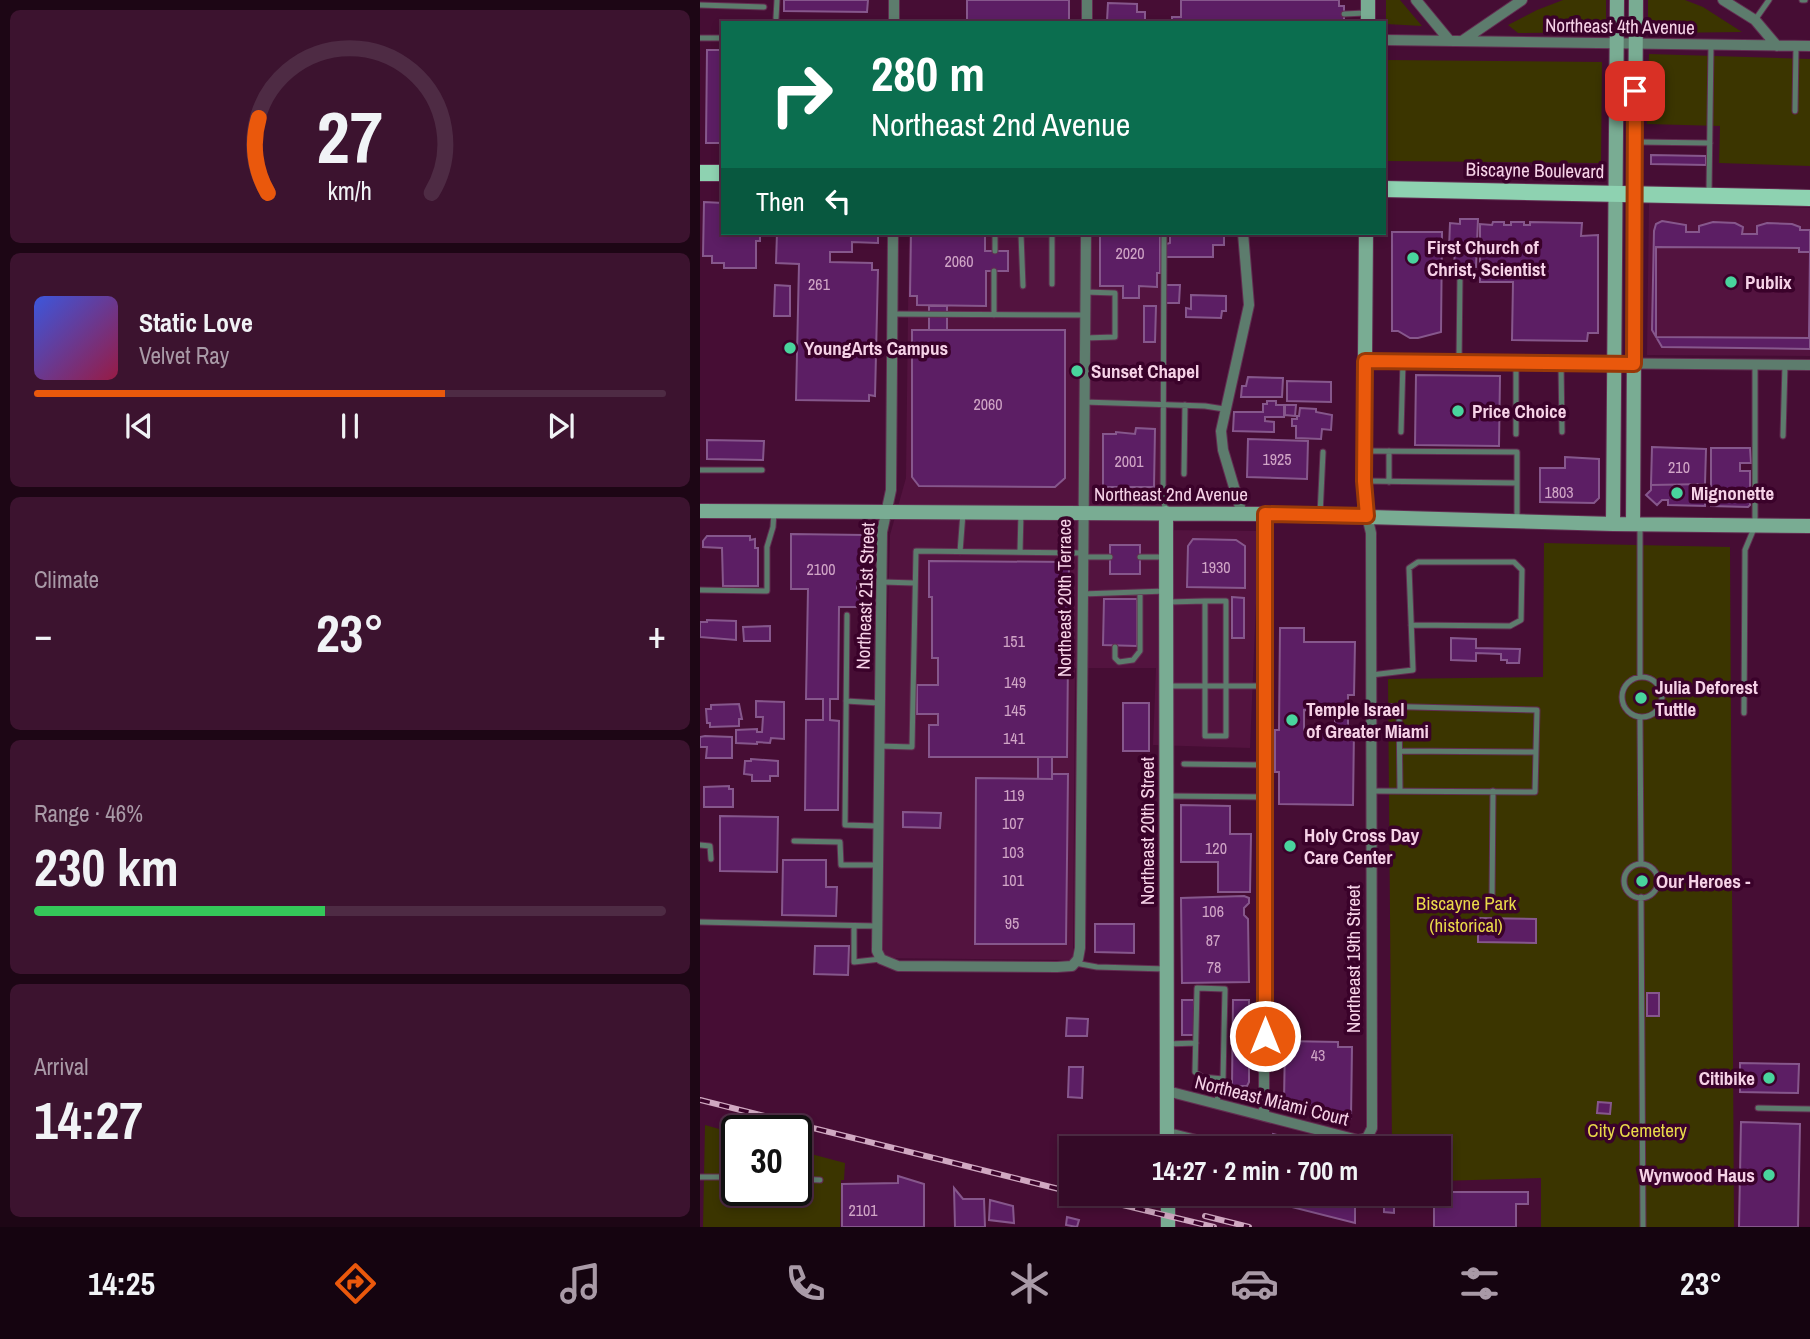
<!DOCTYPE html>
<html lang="en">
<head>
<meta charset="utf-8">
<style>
  :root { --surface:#340a27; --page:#3c132f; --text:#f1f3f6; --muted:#a99aa7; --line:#4e2b44; --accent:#ea580c }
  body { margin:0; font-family:"Archivo Narrow",sans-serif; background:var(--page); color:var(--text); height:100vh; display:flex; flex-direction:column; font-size:26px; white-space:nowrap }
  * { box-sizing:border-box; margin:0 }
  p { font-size:23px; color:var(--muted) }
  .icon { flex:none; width:38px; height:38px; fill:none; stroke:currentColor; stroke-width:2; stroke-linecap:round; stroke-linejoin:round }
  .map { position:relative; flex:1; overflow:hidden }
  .details { display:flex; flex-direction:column; gap:10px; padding:10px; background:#1d0615; width:700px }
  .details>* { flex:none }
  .guide { position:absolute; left:21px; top:21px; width:665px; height:214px; border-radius:0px; box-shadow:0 4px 10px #0003,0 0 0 2px var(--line); background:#0b6e4f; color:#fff; overflow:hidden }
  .speed { position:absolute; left:21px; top:1115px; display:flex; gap:14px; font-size:35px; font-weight:700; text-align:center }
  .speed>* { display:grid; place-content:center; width:91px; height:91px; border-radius:50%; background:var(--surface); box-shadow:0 4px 10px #0003,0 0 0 2px var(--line); line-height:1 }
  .speed .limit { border:4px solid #111; border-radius:10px; background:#fff; color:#111 }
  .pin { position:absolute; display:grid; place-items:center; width:60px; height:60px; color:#fff; margin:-30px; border-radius:14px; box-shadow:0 4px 10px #0006 }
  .me { position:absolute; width:77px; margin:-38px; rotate:0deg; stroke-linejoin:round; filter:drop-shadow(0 0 5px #0008) }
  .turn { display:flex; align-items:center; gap:24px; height:147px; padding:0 35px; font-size:32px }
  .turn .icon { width:91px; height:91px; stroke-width:2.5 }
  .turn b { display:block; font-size:49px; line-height:60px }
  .then { display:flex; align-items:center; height:66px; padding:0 35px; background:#0003; gap:14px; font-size:26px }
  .big { font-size:52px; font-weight:800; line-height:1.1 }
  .details .widget { flex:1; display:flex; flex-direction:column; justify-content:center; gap:10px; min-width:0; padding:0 24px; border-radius:10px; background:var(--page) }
  .details .dial { align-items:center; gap:0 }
  .dial svg { height:182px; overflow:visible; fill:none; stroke:var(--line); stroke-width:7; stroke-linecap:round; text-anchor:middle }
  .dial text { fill:var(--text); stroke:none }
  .song { display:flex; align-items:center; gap:21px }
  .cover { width:84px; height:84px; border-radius:10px; background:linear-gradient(135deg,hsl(230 70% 55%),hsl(340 70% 35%)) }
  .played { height:7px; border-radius:4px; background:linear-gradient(90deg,var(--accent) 65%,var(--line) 65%) }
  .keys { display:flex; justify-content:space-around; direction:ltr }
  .heat { display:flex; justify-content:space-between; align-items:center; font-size:38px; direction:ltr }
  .charge { height:10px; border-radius:5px; background:linear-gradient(90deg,#34c759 46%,var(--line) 0) }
  .trip { position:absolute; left:359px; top:1136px; width:392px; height:70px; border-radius:0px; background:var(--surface); box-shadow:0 4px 10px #0003,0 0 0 2px var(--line); font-weight:800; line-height:70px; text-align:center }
  .tabs { display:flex; height:112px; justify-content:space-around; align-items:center; background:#150410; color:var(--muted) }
  .tabs .icon { width:49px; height:49px }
  .tabs .on { color:var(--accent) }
  .tabs b { font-size:32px; color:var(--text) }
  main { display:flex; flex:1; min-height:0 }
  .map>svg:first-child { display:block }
</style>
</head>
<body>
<main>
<section class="details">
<div class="widget dial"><svg viewBox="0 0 100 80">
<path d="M14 69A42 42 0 1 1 86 69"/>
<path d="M14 69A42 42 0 0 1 10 36" stroke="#ea580c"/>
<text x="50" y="56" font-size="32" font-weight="700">27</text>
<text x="50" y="72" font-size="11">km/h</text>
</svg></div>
<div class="widget">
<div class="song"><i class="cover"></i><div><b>Static Love</b><p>Velvet Ray</p></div></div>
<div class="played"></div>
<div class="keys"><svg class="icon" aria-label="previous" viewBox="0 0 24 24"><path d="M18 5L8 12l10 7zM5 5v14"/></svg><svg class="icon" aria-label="pause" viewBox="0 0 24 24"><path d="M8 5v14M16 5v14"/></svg><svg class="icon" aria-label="next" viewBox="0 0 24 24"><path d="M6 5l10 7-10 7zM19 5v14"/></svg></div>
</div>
<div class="widget"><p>Climate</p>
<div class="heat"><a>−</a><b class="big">23°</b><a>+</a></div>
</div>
<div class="widget"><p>Range · 46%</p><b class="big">230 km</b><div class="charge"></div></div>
<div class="widget"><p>Arrival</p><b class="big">14:27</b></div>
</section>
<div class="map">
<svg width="1110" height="1227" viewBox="0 0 1110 1227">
  <rect width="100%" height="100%" fill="#460d34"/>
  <path fill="#53133f" d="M949 203 1110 208V356L947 355Z
    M209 233H460L462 530 559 531 550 748 453 745 456 668H375L373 960 179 958 190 535 206 478Z"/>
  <path fill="#3b3500" d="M686 0H700L722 26 686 24Z
    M863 0H906V32L818 33 808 25 837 10Z
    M948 0H985L1003 7 1042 32 960 33 948 24Z
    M949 54 1110 59V166L1019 163 1020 126 947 124Z
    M688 60 902 62 901 163 686 161Z
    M844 543 1030 547 1034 1227H841V1178L739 1181 738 1148H692L688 679 843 677Z
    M5 1125 37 1134V1190H96V1150L145 1163 144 1180H141L140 1227H3Z"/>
  <path fill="#5c1e64" stroke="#86578c" stroke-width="2" fill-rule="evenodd" d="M84 0H168L167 12 84 11Z
    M267 0H369V23H267Z
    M481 0H639V6H644V23H472V17H481Z
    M408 3 437 4V12H445V23H404V21H407Z
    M7 50H23V143H6Z
    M951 155 1006 156V165L951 164Z
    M4 202 23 203V233H60V241H56V268H24V263H12V256H3Z
    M760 219H778L776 267 754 266 755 249H749L750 223 760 224Z
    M962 221 986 225V232H999V226L1013 222 1035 223 1043 227 1042 234H1057V226L1067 223 1092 224 1100 227V230H1110V349L962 347 952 330 954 231 956 224Z
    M793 222H804V225H811V222H824V225H830V222L882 223 881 236 898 235V333H888L887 341 812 340 813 282H780V224L792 225Z
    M692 232H742L741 332 718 338H710L698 331H692Z
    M77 233H178V243L152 242V252H130V262L172 263V270H178L175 396 169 395V401L96 400 99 264 76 263Z
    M211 233H285V251H308V271H286V306L217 305V296H210Z
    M400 233H460V273H457V287L439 286V298H423V286H400Z
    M470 233H524V245H513V257H466V244L470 243Z
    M956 247 1099 248V252H1110L1109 338 956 337Z
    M75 285 90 286V316H74Z
    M466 285H480L479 303H465Z
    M491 295 526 296V311H522L521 318 486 317V308L491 309Z
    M229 306H247V330H229Z
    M444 306H456L455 342H444Z
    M212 330H365V478L355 487 219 486 212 477Z
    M716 375 800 376 799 446 715 445Z
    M548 377 583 378 582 397H541L542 386H546Z
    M587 381 631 382V402L587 401Z
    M567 401H576V405H584V417H565V421L574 422V432L533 431 534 412H563V404H567Z
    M585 405H596L595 416 585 415Z
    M600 408 616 409V412L632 415 631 430 622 429 621 439 596 438V426H592V419H597V416H599Z
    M436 428 455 429 454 487H403V434H416V432L435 434Z
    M548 439 608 441 607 479 547 477Z
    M7 440 64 441 63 460 7 459Z
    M952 447 1006 449 1005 484 951 485Z
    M1011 448H1050L1051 463H1040V471H1050V505L1048 507 1011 506Z
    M865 457 899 459V498L894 503 840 502V468H865Z
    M1005 484V506L968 505V500H962L957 505 946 495 951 490V485Z
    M91 534 164 535V582H157V592H164V607H139L138 699H130V720L139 721 138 810H105L106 720H123V699H106L108 589H91Z
    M7 536H50V540L55 539V548H58V586H23L22 548 3 547V541Z
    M493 539 536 540 545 546V588L487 587 488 546Z
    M410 545H440V574H410Z
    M229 561 369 562 367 757H229V725H238V714H217V685H238V658H232V597H229Z
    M532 597 544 598V638H532Z
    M404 599H437V646L403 645Z
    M7 620 36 621V640L0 637V622H7Z
    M70 626V641H44L43 627Z
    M580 628H604V642H655L654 695H648V730H654L653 805 579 804V772H575V730H579ZM604 710 635 711V731L604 730Z
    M751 638 776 639V648L820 649 819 663H807V660H801V654L776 653V661L751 660Z
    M56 701 84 702V739L71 738 70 743 57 742V744L36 743V730L57 729V732H62L63 717H56Z
    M423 703H449V751H423Z
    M39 704 42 719H39V726L10 727V723H7L6 709H11V705Z
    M5 736 32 737V758H6L7 747H0V737Z
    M338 757H352V779H338Z
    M51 759 78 761V776H70V781H52V775L44 774 45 761H51Z
    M352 774H368L366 944H275L276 778 352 779Z
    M29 786V789H33V807H4V787Z
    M481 805 530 806V834H551L550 892H518V862H481Z
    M203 812 241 813 240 828 203 827Z
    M20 816 78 817 77 872 20 871Z
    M83 860H126V887H137L136 916 82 915Z
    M544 896 549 898V903L544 908V915L548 919 549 982 482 983 481 898Z
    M778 918 836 919V943L778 942Z
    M395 924H434V953L395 952Z
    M115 946H149L148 975 114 974Z
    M947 993H959V1016H947Z
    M482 1000H494V1035H482Z
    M533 1000H549V1082L547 1086H532Z
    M367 1018 388 1019 387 1036H366Z
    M585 1041 638 1042V1047H652L651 1118 596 1102H584Z
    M1040 1063 1099 1064 1098 1093 1040 1092Z
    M369 1067H383L382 1098 368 1097Z
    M898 1102 911 1103 910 1114 897 1113Z
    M1041 1122 1100 1124 1098 1227H1039Z
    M573 1134 626 1148 561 1146 563 1138 571 1140Z
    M198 1176 224 1184V1227H142V1184L198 1183Z
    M254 1188 263 1199H284L285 1227H255Z
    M738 1192H828V1204H816V1227H734V1194Z
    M557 1194H655V1223L556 1198Z
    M684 1194H694V1213L684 1212Z
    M290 1200 313 1206 314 1223 289 1220Z
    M367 1217 379 1220 377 1227 366 1225Z"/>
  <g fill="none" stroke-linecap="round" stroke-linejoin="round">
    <defs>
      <path id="lane" d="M1102 0H1105
        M0 5 64 7
        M644 14 665 13
        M76 18 77 0
        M1055 20 1069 0
        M0 38H23
        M1095 111 1096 46
        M938 142 1010 143
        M1009 192 1011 45
        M464 233 463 497 466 513
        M295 234H352V284
        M321 234 323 286
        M295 251V233
        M192 314 385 315
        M294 315V271
        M385 338 415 337V293L385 292
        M759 362 760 275
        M861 363 862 432
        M384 402 505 406 524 409
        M701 432 703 361
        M816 434V363
        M1083 436 1085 365
        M665 451 817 452V521
        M0 470H62
        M484 474 485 405
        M666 481 817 483
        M689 482V451
        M620 515 623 452
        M940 526V677
        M260 552 263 513
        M320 552 321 513
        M382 557H410
        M440 557H465
        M183 582 214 583
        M0 590 67 591V547L73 527 74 512
        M382 594 466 591
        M469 602 505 601V736H526V601H505
        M147 615 145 825 178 826
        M415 647V658L419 662 433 660 440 651V592
        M671 675 713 670 709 568 718 562H814L822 570 821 620 810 626 711 625
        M922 697a20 20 0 1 1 40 0a20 20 0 1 1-40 0Z
        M466 686H565
        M146 701 179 703
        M699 706 700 791
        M1044 713 1045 550 1055 526V364
        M940 718 941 864
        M179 746 212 747 216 551 382 553
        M700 751 835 752
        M484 764 565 765
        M672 791 835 792 837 710 673 706
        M467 796 565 797
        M94 841 140 842 141 865H178
        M0 845 10 846 11 859
        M924 881a17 17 0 1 1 34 0a17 17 0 1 1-34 0Z
        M941 897 943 1227
        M792 900 793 791
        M0 922 177 926
        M154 926V962L181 959
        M375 963 397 967 466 969
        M467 1044 496 1043
        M517 1105 518 1092 523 1079 525 989 497 988 495 1072 502 1077 523 1079
        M1058 1108 1110 1109
        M470 1131 538 1148
        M0 1177H37
        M96 1179 120 1180"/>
      <path id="street" d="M716 0 749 40
        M1023 0 1055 20 1077 46
        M194 23V0
        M387 23V0
        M684 40 1110 46
        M762 41 822 0
        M193 233 191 490 182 532 177 951 181 959 198 966 357 967 372 966 378 959 380 948 386 233
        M665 361 1110 365
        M542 514 523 450 521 431 549 305 543 233
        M467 1091 658 1140 667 1138 672 1128 671 533 667 516
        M564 1116 565 514"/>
      <path id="secondary" d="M668 23V0
        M666 233 664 481 667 516
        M0 511 565 514 913 524 1110 526
        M466 513 467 1148
        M913 524 917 0
        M933 524 936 0
        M468 1194V1227"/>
      <path id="primary" d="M0 173H23
        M684 189 1110 198"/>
    </defs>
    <use href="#lane" stroke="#622d51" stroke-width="7"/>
    <use href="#street" stroke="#622d51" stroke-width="12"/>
    <use href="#secondary" stroke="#622d51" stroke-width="16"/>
    <use href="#primary" stroke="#622d51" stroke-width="18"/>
    <use href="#lane" stroke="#5d7c6d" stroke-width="5"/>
    <use href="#street" stroke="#5d7c6d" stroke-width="10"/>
    <use href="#secondary" stroke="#79ac93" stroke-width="14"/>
    <use href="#primary" stroke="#8ed2b1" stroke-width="16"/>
    <defs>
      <path id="rail" d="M0 1100 371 1192
        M377 1194 514 1227
        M505 1216 549 1227"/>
    </defs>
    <use href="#rail" stroke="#d0a8c1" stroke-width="6"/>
    <use href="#rail" stroke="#3a022a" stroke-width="3.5" stroke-dasharray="10" stroke-linecap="butt"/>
  </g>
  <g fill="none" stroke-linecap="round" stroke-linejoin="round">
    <defs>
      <path id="route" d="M565 1036V514L667 516 664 481 665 361 934 364 935 91"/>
    </defs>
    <use href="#route" stroke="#983908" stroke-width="18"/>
    <use href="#route" stroke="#ea580c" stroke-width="12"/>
  </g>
  <g fill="#49d49d" stroke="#3a022a" stroke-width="2.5">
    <circle cx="713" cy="258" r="7"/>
    <circle cx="1031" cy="282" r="7"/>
    <circle cx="90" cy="348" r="7"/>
    <circle cx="377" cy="371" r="7"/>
    <circle cx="758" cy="411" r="7"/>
    <circle cx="977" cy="493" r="7"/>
    <circle cx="941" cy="698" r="7"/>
    <circle cx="592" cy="720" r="7"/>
    <circle cx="590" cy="846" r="7"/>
    <circle cx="942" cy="881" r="7"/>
    <circle cx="1069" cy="1078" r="7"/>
    <circle cx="1069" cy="1175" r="7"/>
  </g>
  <g text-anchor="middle" stroke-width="7" stroke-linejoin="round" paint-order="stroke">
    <g font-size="16" fill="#d0a5c6">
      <text x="430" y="259">2020</text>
      <text x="259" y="267">2060</text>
      <text x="119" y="290">261</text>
      <text x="288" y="410">2060</text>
      <text x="577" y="465">1925</text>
      <text x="429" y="467">2001</text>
      <text x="979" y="473">210</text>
      <text x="859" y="498">1803</text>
      <text x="516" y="573">1930</text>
      <text x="121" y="575">2100</text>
      <text x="314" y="647">151</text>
      <text x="315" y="688">149</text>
      <text x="315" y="716">145</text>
      <text x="314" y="744">141</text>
      <text x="314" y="801">119</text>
      <text x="313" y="829">107</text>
      <text x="516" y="854">120</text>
      <text x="313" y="858">103</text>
      <text x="313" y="886">101</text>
      <text x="513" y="917">106</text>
      <text x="312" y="929">95</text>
      <text x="513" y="946">87</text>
      <text x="514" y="973">78</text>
      <text x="618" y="1061">43</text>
      <text x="163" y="1216">2101</text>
    </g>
    <g font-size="19" fill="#f6d2e7" stroke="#3a022a">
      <text transform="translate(920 26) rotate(1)" y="7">Northeast 4th Avenue</text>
      <text transform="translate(835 170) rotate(1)" y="7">Biscayne Boulevard</text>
      <text x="471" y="501">Northeast 2nd Avenue</text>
      <text transform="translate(165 596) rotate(-88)" y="7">Northeast 21st Street</text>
      <text transform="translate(364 598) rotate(-90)" y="7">Northeast 20th Terrace</text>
      <text transform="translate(447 831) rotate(-90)" y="7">Northeast 20th Street</text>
      <text transform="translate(653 959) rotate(-90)" y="7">Northeast 19th Street</text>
      <text transform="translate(572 1100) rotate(14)" y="7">Northeast Miami Court</text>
    </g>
    <g font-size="19" font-weight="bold" fill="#f6d2e7" stroke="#3a022a" text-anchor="start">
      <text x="727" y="254">First Church of<tspan x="727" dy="22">Christ, Scientist</tspan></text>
      <text x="1045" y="289">Publix</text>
      <text x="104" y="355">YoungArts Campus</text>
      <text x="391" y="378">Sunset Chapel</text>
      <text x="772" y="418">Price Choice</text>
      <text x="991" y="500">Mignonette</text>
      <text x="955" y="694">Julia Deforest<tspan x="955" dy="22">Tuttle</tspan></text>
      <text x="606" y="716">Temple Israel<tspan x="606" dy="22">of Greater Miami</tspan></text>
      <text x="604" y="842">Holy Cross Day<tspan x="604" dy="22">Care Center</tspan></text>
      <text x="956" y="888">Our Heroes -</text>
      <text x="1055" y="1085" text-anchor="end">Citibike</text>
      <text x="1055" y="1182" text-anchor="end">Wynwood Haus</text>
    </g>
    <g font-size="19" fill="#e9d949" stroke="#3a022a">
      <text x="766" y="910">Biscayne Park<tspan x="766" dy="22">(historical)</tspan></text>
      <text x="937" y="1137">City Cemetery</text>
    </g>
  </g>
</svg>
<div class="speed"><div class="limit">30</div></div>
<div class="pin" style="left:935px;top:91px;background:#d93025"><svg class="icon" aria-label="arrive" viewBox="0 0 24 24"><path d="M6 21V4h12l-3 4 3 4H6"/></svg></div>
<svg class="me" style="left:565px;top:1036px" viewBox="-20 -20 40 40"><circle r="17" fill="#ea580c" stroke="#fff" stroke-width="3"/><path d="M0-11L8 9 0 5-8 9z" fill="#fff"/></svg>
<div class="trip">14:27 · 2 min · 700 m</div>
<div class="guide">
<div class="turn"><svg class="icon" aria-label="right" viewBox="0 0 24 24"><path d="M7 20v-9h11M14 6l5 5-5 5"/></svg><div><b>280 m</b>Northeast 2nd Avenue</div></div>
<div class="then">Then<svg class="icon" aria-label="left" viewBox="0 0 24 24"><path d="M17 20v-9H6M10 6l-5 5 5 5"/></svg></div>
</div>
</div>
</main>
<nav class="tabs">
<b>14:25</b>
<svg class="icon on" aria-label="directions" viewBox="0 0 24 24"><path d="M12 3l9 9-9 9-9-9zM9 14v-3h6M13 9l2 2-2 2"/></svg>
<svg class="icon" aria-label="music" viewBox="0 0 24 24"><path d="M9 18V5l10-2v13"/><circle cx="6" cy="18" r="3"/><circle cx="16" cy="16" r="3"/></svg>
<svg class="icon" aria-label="phone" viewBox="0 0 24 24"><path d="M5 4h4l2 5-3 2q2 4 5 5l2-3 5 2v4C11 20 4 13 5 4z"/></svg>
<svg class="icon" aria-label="climate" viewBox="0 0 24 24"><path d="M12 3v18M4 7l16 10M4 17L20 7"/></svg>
<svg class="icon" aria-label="car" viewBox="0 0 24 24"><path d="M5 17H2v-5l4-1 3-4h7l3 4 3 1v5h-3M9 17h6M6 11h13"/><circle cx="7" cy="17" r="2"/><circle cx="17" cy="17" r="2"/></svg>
<svg class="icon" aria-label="filters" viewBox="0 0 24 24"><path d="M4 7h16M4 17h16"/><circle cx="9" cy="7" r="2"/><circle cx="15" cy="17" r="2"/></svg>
<b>23°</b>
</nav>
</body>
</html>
